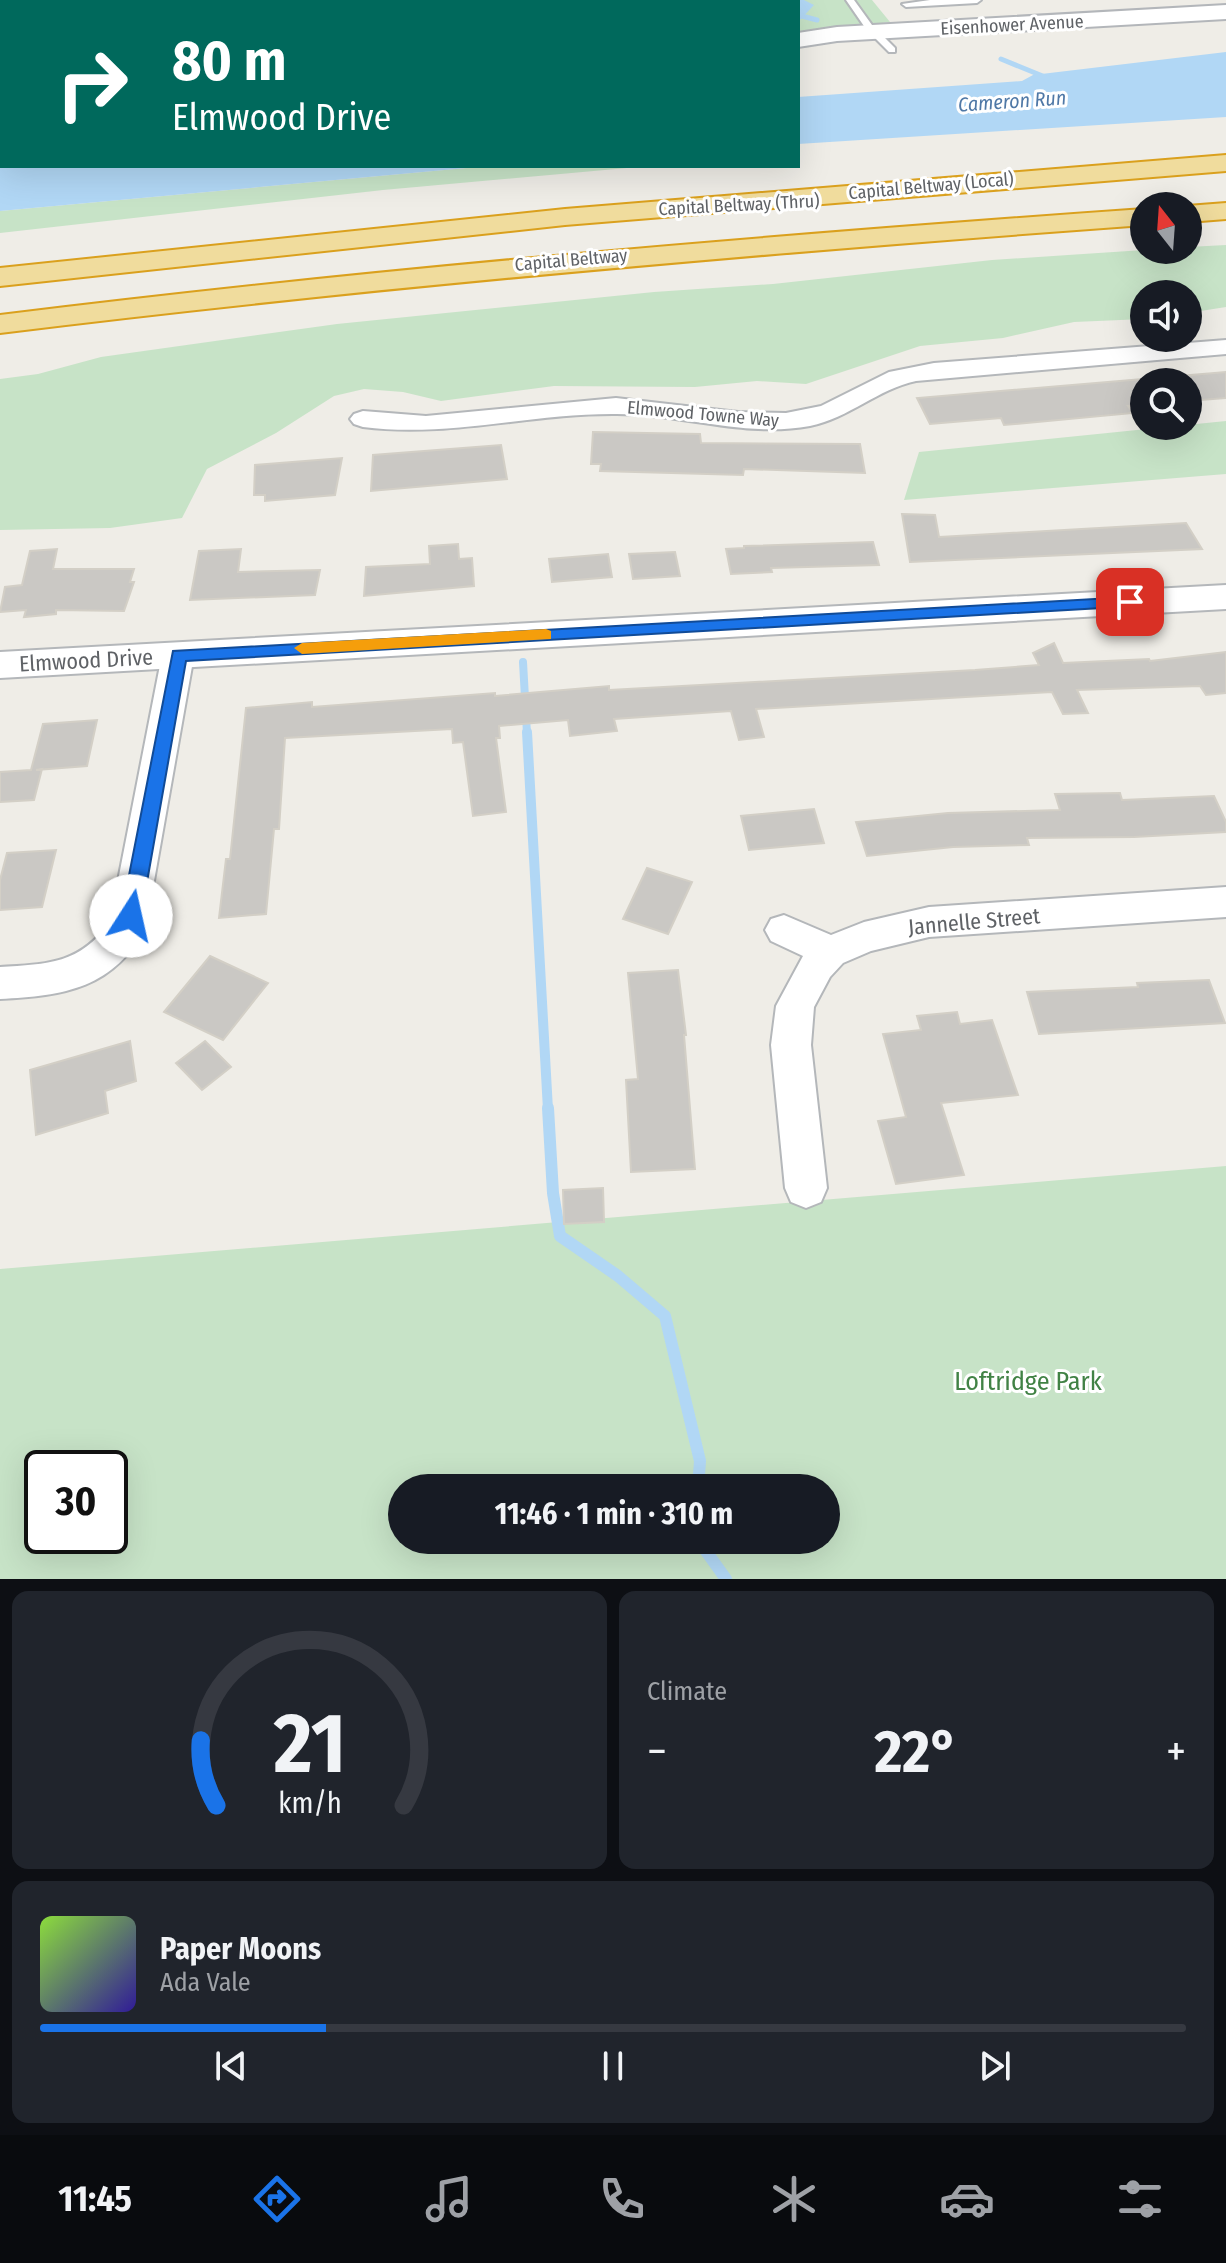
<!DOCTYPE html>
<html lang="en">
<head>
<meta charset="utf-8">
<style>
  :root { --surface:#171b24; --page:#20242c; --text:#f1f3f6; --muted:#9ea1a6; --line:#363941; --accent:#1a73e8 }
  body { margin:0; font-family:"Fira Sans Condensed",sans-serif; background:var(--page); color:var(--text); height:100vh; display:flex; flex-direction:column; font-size:30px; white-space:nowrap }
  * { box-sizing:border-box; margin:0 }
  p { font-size:26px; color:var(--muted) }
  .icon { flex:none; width:44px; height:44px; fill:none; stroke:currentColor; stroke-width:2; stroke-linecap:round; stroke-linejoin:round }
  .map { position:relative; height:1579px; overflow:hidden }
  .sheet { display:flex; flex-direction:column; gap:12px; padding:12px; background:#0d0f14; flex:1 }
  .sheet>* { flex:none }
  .top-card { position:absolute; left:0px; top:0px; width:800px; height:168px; box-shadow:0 8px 32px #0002; background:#00695c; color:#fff; overflow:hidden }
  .needle { width:52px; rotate:343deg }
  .tools { position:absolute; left:1130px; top:192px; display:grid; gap:16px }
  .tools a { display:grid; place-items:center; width:72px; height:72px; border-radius:50%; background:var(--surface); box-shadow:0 8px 32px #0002; font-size:40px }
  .speed { position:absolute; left:24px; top:1450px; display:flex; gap:16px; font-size:40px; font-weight:700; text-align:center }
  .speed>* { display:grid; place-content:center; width:104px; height:104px; border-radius:50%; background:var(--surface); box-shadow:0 8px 32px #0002; line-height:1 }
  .speed .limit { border:4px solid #111; border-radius:12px; background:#fff; color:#111 }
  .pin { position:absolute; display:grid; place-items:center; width:68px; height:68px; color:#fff; margin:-34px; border-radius:16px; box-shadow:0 4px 12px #0006 }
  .me { position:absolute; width:88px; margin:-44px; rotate:10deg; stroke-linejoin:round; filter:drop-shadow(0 0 6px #0008) }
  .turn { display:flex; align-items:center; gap:28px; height:168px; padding:0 40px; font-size:36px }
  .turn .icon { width:104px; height:104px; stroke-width:2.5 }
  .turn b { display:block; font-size:56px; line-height:68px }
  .big { font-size:60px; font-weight:700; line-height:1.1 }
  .sheet .card { flex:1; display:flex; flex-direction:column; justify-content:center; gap:12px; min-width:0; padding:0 28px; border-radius:16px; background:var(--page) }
  .sheet .dial { align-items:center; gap:0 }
  .dial svg { height:208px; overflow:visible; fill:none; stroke:var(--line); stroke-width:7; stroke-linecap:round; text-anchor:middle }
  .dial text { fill:var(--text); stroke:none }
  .song { display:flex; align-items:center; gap:24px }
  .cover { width:96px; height:96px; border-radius:12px; background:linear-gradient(135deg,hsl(90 70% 55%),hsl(250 70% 35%)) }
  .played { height:8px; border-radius:4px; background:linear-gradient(90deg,var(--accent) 25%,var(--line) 25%) }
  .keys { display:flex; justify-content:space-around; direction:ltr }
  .heat { display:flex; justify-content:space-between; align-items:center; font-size:44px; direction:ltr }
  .sheet .tiles { flex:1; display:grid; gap:12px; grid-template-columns:1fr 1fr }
  .card:last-child { grid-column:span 2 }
  .trip { position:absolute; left:388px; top:1474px; width:452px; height:80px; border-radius:40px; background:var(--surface); box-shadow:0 8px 32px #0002; font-weight:700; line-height:80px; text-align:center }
  .tab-bar { display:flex; height:128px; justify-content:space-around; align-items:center; background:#090b0e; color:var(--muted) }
  .tab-bar .icon { width:56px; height:56px }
  .tab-bar .selected { color:var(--accent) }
  .tab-bar b { font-size:36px; color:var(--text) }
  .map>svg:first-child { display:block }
</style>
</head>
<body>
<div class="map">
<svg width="1226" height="1579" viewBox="0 0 1226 1579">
  <rect width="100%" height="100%" fill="#efede7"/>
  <path fill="#c7e3c7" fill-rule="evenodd" d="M0 0H872L890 22 798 34V2H2L0 118Z
    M488 166H649L383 190 0 233V211Z
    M1226 245V307L1188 313V294H1144V319L1074 322 1003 338 920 346 806 384 757 381 695 387 554 386 441 401 403 392 364 389 334 396 276 433 207 469 182 518 110 528 0 530V379L38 374 101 357 337 324 654 292 773 284 992 260 1144 250H1188V247Z
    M1226 421V474L904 500 919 452Z
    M1226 1166V1579H0V1269ZM42 1468H110V1536H42ZM402 1488H826V1540H402Z"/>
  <path fill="#b1d7f5" d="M546 0H804L814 5 798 22V2Z
    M1226 52V117L798 144V97L1022 81 1033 75Z
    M0 159 2 166H488L0 211Z"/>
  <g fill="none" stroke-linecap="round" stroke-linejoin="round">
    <path stroke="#b1d7f5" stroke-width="5" d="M798 15 817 20
      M1001 59 1050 79"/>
    <path stroke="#b1d7f5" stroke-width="8" d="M523 662 527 734"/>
    <path stroke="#b1d7f5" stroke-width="10" d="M527 732 548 1110"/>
    <path stroke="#b1d7f5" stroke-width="12" d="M548 1108 553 1193 560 1236 618 1276 665 1316 700 1461 698 1488
      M698 1540 726 1579"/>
  </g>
  <path fill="#cac8c4" stroke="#d3cfc6" stroke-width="2" d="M1226 372V398L1188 401V382H1144V405L1128 406 1133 413 1004 425 1001 418 930 424 917 398Z
    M593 432 700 434 701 443 860 444 865 473 744 469 743 475 600 471 601 464H591Z
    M501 445 507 479 371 491 373 455Z
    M342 458 335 495 265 501V495H254L255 465Z
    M902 514 935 515 939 537 1186 523 1202 549 910 562Z
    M873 542 879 565 771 568 772 572 731 574 726 549 744 548V546Z
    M458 544 459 559 472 558 474 586 364 596 366 567 430 564 429 546Z
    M57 549 53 569H134L130 582H134L124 611 56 610V614L24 617 26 610 0 612 5 587 22 585 30 551Z
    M241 549 238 572 320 570 315 595 190 600 199 551Z
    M675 552 680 576 633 579 629 554Z
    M608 554 612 577 552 582 549 559Z
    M1054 643 1063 663 1149 659 1150 661 1226 652V693L1206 695 1200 686 1077 690 1088 713 1063 714 1052 692 756 709 764 737 739 740 731 711 614 719 617 731 570 736 568 720 499 726 500 738H496L506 812 473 816 463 742 453 743 452 729 285 738 279 829H274L266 914 219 918 226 859H230L246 708 312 702V707L495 693V696L609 686V690L975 670 1039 665 1033 653Z
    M97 720 87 766 36 770 42 769 34 800 0 802V772L31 770 43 724Z
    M1120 793 1122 800 1214 796 1226 822V832L1134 837 1027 838 1029 845 953 847 867 856 856 822 948 813 1060 810 1055 794Z
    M814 809 824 843 749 850 741 816Z
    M56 850 42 907 0 910V880L7 853Z
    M647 868 692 882 668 934 623 919Z
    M210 956 268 983 223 1040 164 1012Z
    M678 970 686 1035H684L695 1169 631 1172 626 1080 638 1079 628 973Z
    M1209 980 1225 1023 1039 1034 1027 992 1138 987 1137 983Z
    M957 1012 960 1024 992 1020 1018 1095 941 1103 964 1175 896 1184 878 1121 906 1117 883 1034 921 1030 917 1016Z
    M130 1041 136 1081 105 1091 108 1113 36 1135 30 1070Z
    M205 1041 231 1067 202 1090 176 1063Z
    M603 1188 604 1222 564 1224 563 1190Z"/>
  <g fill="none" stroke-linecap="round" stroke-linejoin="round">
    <defs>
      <path id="service" d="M846 0H854L872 25 895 48V52H889L866 29Z
        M930 0H981L977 3 906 7 902 4Z"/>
      <path id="minor" d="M1226 340V354L916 381C878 389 849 418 810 426 745 438 682 414 617 414 531 413 449 438 363 427L354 424 350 419 354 414 363 411 426 416 616 398 738 412 786 413 821 406 889 372 934 363Z
        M178 644 189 647 194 655 146 926C115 988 64 996 0 999V967C48 964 80 964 110 922L162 655 167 647Z
        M1226 887V917L929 937 871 951 843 963 830 977 814 1007 811 1045 827 1188 821 1202 806 1208 791 1202 785 1188 771 1045 776 1006 803 956 771 941 765 930 771 919 784 915 831 935 864 922 929 907Z"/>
      <path id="tertiary" d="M1226 585V609L0 678V652Z"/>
      <path id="secondary" d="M1226 5V19L837 41 798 47V33L837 27Z
        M0 123H2V139H0Z"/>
      <path id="motorway" d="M1226 155V171L565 225 0 286V268L565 209Z
        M1226 203V219L1188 222 1187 206Z
        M1144 209V225C762 253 380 286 0 333V315C380 268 762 236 1144 209Z"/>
    </defs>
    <use href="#service" stroke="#b4b7ba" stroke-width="4"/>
    <use href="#minor" stroke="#b4b7ba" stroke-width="4"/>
    <use href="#tertiary" stroke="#b4b7ba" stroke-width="4"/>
    <use href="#secondary" stroke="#b3b6ba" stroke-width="4"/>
    <use href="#motorway" stroke="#daa01d" stroke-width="4"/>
    <use href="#service" fill="#fff" fill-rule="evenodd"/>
    <use href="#minor" fill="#fff" fill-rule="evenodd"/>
    <use href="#tertiary" fill="#fff" fill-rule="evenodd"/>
    <use href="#secondary" fill="#fff" fill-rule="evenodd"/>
    <use href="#motorway" fill="#f0dc9d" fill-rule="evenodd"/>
  </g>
  <path fill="#1a73e8" stroke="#114b97" stroke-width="2" d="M1130 597 1136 599V606L186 661 141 916 138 922H124L121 916 173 651Z"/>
  <path fill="#f59e0b" d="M546 629 551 631V639L302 654 294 648 302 643Z"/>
  <g text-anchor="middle" stroke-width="6" stroke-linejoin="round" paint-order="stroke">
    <g font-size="18" fill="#5f6266" stroke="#fff">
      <text transform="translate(1012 25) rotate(-3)" y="6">Eisenhower Avenue</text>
      <text transform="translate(931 186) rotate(-5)" y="6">Capital Beltway (Local)</text>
      <text transform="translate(739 205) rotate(-3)" y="6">Capital Beltway (Thru)</text>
      <text transform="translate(571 260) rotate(-5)" y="6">Capital Beltway</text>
      <text transform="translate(703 414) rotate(5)" y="6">Elmwood Towne Way</text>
    </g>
    <g font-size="20" font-style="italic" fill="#4f78a6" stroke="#fff">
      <text transform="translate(1012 101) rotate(-4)" y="7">Cameron Run</text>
    </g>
    <g font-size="22" fill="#5f6266" stroke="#fff">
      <text transform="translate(86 660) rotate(-3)" y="8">Elmwood Drive</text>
      <text transform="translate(974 921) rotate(-5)" y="8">Jannelle Street</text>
    </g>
    <g font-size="26" fill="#418245" stroke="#fff">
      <text x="1028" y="1390">Loftridge Park</text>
    </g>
  </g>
</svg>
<div class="tools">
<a><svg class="needle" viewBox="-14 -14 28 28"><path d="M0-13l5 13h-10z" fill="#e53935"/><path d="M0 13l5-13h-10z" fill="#9ea1a6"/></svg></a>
<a><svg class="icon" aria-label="sound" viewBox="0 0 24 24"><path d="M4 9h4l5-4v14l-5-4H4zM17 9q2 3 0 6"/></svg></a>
<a><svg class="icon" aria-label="search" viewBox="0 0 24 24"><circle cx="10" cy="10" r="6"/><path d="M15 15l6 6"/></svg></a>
</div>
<div class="speed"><div class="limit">30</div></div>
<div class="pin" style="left:1130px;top:602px;background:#d93025"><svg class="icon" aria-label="arrive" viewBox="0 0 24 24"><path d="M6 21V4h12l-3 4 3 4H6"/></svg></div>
<svg class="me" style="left:131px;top:916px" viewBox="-20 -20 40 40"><circle r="19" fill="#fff"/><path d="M0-13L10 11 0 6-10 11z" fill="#1a73e8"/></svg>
<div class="trip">11:46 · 1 min · 310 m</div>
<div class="top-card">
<div class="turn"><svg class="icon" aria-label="right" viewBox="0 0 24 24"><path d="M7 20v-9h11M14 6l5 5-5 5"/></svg><div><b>80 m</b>Elmwood Drive</div></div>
</div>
</div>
<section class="sheet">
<div class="tiles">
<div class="card dial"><svg viewBox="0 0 100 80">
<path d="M14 69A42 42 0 1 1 86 69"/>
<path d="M14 69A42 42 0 0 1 8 44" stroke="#1a73e8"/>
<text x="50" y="56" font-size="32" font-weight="700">21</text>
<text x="50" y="72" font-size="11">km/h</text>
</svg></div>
<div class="card"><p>Climate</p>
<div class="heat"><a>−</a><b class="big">22°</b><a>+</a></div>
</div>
<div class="card">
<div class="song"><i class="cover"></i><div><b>Paper Moons</b><p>Ada Vale</p></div></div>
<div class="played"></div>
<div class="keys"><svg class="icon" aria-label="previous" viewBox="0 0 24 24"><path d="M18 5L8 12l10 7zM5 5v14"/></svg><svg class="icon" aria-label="pause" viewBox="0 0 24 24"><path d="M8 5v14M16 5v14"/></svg><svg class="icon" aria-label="next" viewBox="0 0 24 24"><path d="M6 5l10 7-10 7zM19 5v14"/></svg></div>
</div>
</div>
</section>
<nav class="tab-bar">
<b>11:45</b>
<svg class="icon selected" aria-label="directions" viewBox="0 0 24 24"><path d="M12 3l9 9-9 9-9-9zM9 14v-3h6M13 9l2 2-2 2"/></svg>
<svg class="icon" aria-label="music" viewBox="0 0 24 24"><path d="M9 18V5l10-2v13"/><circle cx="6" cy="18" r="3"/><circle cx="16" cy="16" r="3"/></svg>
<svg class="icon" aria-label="phone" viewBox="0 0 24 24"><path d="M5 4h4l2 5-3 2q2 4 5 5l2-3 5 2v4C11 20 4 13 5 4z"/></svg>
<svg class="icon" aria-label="climate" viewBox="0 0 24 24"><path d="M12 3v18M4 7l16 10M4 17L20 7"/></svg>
<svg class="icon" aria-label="car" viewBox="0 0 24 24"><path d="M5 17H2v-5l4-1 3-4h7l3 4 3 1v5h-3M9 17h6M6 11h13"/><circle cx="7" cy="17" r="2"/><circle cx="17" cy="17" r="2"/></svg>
<svg class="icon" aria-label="filters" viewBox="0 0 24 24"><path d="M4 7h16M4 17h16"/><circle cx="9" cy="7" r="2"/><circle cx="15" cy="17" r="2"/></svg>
</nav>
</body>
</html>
